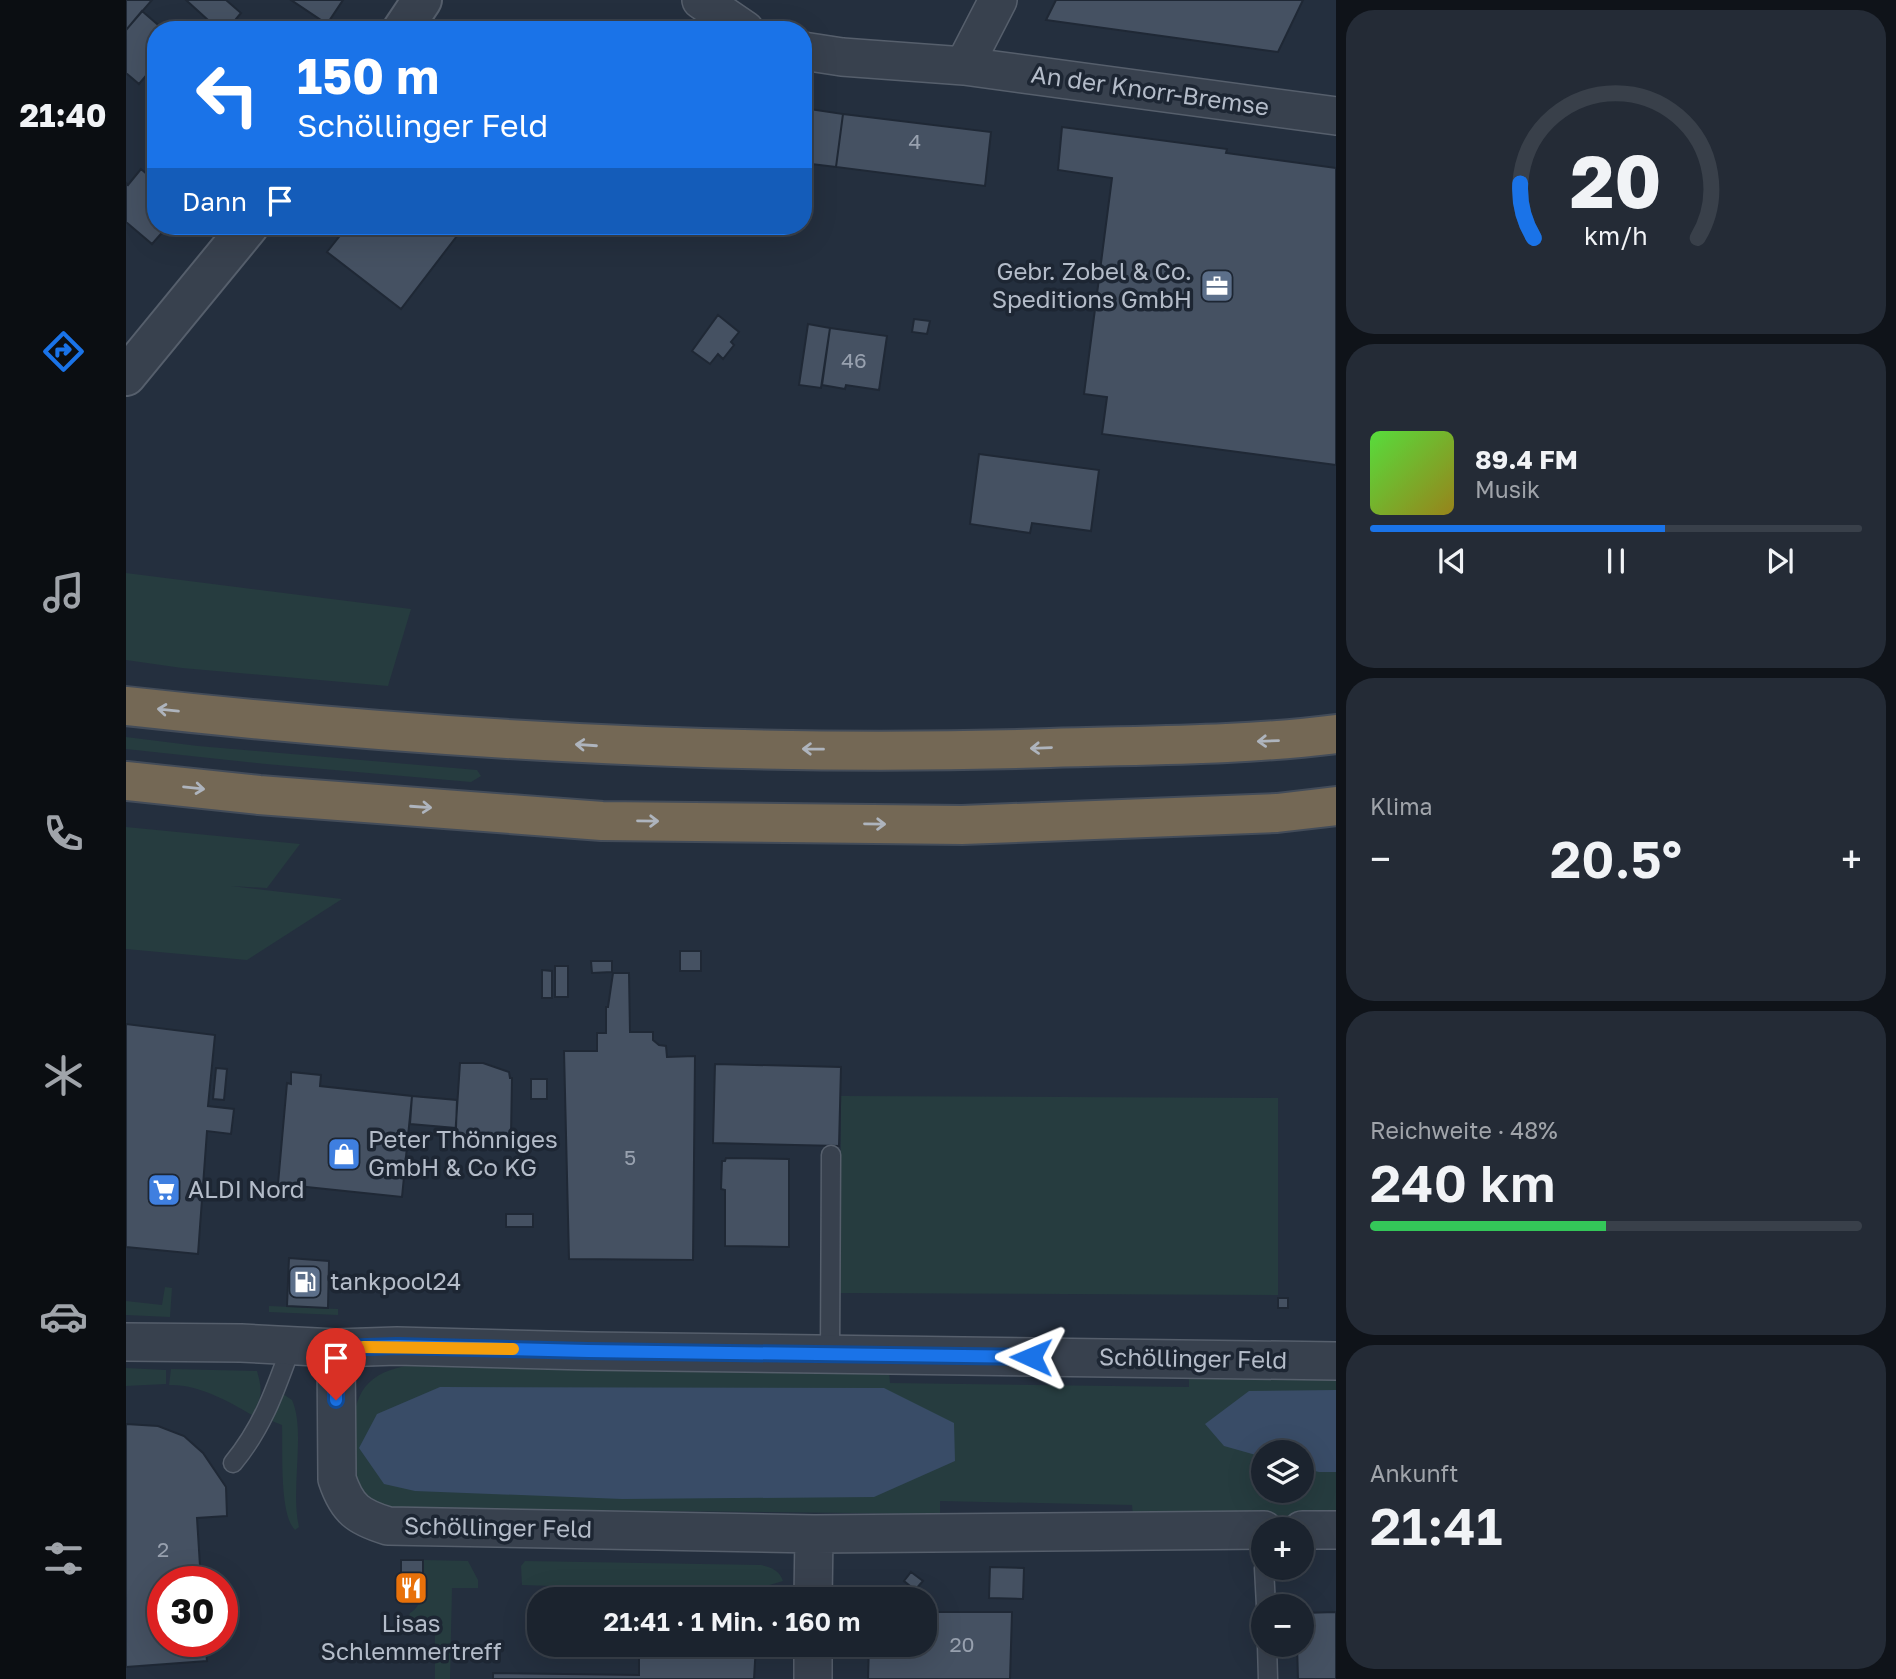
<!DOCTYPE html>
<html lang="de">
<head>
<meta charset="utf-8">
<style>
  :root { --surface:#1b232e; --page:#242b36; --text:#f1f3f6; --muted:#a0a4aa; --line:#39404a; --accent:#1a73e8 }
  body { margin:0; font-family:"Golos Text",sans-serif; background:var(--page); color:var(--text); height:100vh; display:flex; flex-direction:column; font-size:26px; white-space:nowrap }
  * { box-sizing:border-box; margin:0 }
  p { font-size:23px; color:var(--muted) }
  .icon { flex:none; width:38px; height:38px; fill:none; stroke:currentColor; stroke-width:2; stroke-linecap:round; stroke-linejoin:round }
  .map { position:relative; flex:1; overflow:hidden }
  .panel { display:flex; flex-direction:column; gap:10px; padding:10px; background:#0f1319; width:560px }
  .panel>* { flex:none }
  .banner { position:absolute; left:21px; top:21px; width:665px; height:214px; border-radius:28px; box-shadow:0 7px 28px #0002,0 0 0 2px var(--line); background:#1a73e8; color:#fff; overflow:hidden }
  .buttons { position:absolute; left:1125px; top:1440px; display:grid; gap:14px }
  .buttons a { display:grid; place-items:center; width:63px; height:63px; border-radius:50%; background:var(--surface); box-shadow:0 7px 28px #0002,0 0 0 2px var(--line); font-size:35px }
  .speed { position:absolute; left:21px; top:1566px; display:flex; gap:14px; font-size:35px; font-weight:700; text-align:center }
  .speed>* { display:grid; place-content:center; width:91px; height:91px; border-radius:50%; background:var(--surface); box-shadow:0 7px 28px #0002,0 0 0 2px var(--line); line-height:1 }
  .speed .limit { border:10px solid #d22; background:#fff; color:#111 }
  .pin { position:absolute; display:grid; place-items:center; width:60px; height:60px; color:#fff; margin:-72px -30px; border-radius:50% 50% 50% 0; rotate:-45deg; box-shadow:0 0 7px #0007 }
  .pin .icon { rotate:45deg }
  .me { position:absolute; width:77px; margin:-38px; rotate:271deg; stroke-linejoin:round; filter:drop-shadow(0 0 5px #0008) }
  .turn { display:flex; align-items:center; gap:24px; height:147px; padding:0 35px; font-size:32px }
  .turn .icon { width:91px; height:91px; stroke-width:2.5 }
  .turn b { display:block; font-size:49px; line-height:60px }
  .then { display:flex; align-items:center; height:66px; padding:0 35px; background:#0003; gap:14px; font-size:26px }
  .big { font-size:52px; font-weight:600; line-height:1.1 }
  .panel .card { flex:1; display:flex; flex-direction:column; justify-content:center; gap:10px; min-width:0; padding:0 24px; border-radius:28px; background:var(--page) }
  .panel .dial { align-items:center; gap:0 }
  .dial svg { height:182px; overflow:visible; fill:none; stroke:var(--line); stroke-width:7; stroke-linecap:round; text-anchor:middle }
  .dial text { fill:var(--text); stroke:none }
  .song { display:flex; align-items:center; gap:21px }
  .cover { width:84px; height:84px; border-radius:10px; background:linear-gradient(135deg,hsl(110 70% 55%),hsl(50 70% 35%)) }
  .played { height:7px; border-radius:4px; background:linear-gradient(90deg,var(--accent) 60%,var(--line) 60%) }
  .keys { display:flex; justify-content:space-around; direction:ltr }
  .heat { display:flex; justify-content:space-between; align-items:center; font-size:38px; direction:ltr }
  .charge { height:10px; border-radius:5px; background:linear-gradient(90deg,#34c759 48%,var(--line) 0) }
  .trip { position:absolute; left:401px; top:1587px; width:410px; height:70px; border-radius:28px; background:var(--surface); box-shadow:0 7px 28px #0002,0 0 0 2px var(--line); font-weight:600; line-height:70px; text-align:center }
  main { display:flex; flex:1; min-height:0 }
  .menu { display:flex; flex-direction:column; width:126px; justify-content:space-around; align-items:center; background:#0b0e12; color:var(--muted) }
  .menu .icon { width:49px; height:49px }
  .menu .current { color:var(--accent) }
  .menu b { font-size:32px; color:var(--text) }
  .map>svg:first-child { display:block }
</style>
</head>
<body>
<main>
<nav class="menu">
<b>21:40</b>
<svg class="icon current" aria-label="directions" viewBox="0 0 24 24"><path d="M12 3l9 9-9 9-9-9zM9 14v-3h6M13 9l2 2-2 2"/></svg>
<svg class="icon" aria-label="music" viewBox="0 0 24 24"><path d="M9 18V5l10-2v13"/><circle cx="6" cy="18" r="3"/><circle cx="16" cy="16" r="3"/></svg>
<svg class="icon" aria-label="phone" viewBox="0 0 24 24"><path d="M5 4h4l2 5-3 2q2 4 5 5l2-3 5 2v4C11 20 4 13 5 4z"/></svg>
<svg class="icon" aria-label="climate" viewBox="0 0 24 24"><path d="M12 3v18M4 7l16 10M4 17L20 7"/></svg>
<svg class="icon" aria-label="car" viewBox="0 0 24 24"><path d="M5 17H2v-5l4-1 3-4h7l3 4 3 1v5h-3M9 17h6M6 11h13"/><circle cx="7" cy="17" r="2"/><circle cx="17" cy="17" r="2"/></svg>
<svg class="icon" aria-label="filters" viewBox="0 0 24 24"><path d="M4 7h16M4 17h16"/><circle cx="9" cy="7" r="2"/><circle cx="15" cy="17" r="2"/></svg>
</nav>
<div class="map">
<svg width="1210" height="1679" viewBox="0 0 1210 1679">
  <rect width="100%" height="100%" fill="#242f3e"/>
  <path fill="#263c3f" fill-rule="evenodd" d="M0 573 285 609 262 686 56 668 0 660Z
    M0 737 72 746 351 770 355 776 345 782 140 764 0 749Z
    M0 827 174 844 141 888 105 886 216 899 121 960 0 949Z
    M715 1096 1152 1098V1295L714 1293Z
    M39 1287 46 1288 44 1317 0 1315V1301L36 1305Z
    M143 1306 212 1309V1315L143 1312Z
    M279 1366 763 1372 764 1383 1063 1387V1376L1210 1375V1517H1007L1006 1505 814 1501V1514L267 1508C250 1503 232 1492 227 1474 224 1465 226 1451 226 1441 227 1400 234 1375 279 1366ZM1138 1452H1176V1491H1138Z
    M0 1368 40 1370V1384L0 1386Z
    M45 1369 131 1371C137 1392 136 1396 126 1415 102 1401 72 1384 43 1385Z
    M157 1394 166 1400C180 1431 164 1490 173 1527L169 1530C153 1514 157 1450 156 1425L146 1421Z
    M297 1560 342 1561 352 1580V1588H326L324 1679H309V1633H278L284 1613C301 1603 297 1578 297 1560Z
    M399 1561 635 1565C645 1567 654 1571 657 1581L633 1588 514 1589 396 1585 395 1566Z"/>
  <path fill="#394c67" d="M314 1387 758 1388 828 1423 829 1461 748 1497 496 1499 289 1491 258 1484 233 1448 251 1414Z
    M1210 1390V1472H1193L1176 1468V1452H1138L1137 1457 1098 1446 1079 1424 1123 1391Z"/>
  <path fill="#455162" stroke="#1f2835" stroke-width="2" d="M0 0H26L0 30Z
    M60 0H100L115 13 101 30H93Z
    M165 0H217L201 24Z
    M930 0H1177L1152 52 920 20Z
    M16 11 38 30H30V64L13 84 0 73V30Z
    M677 108 717 114 710 167 677 163Z
    M717 114 865 132 859 186 710 167Z
    M936 127 1101 149 1100 153 1210 168V465L976 434 981 397 958 394 986 178 932 170Z
    M15 169 30 182V226H42L26 244 0 222V183L2 185Z
    M217 226H326L334 232 275 309 201 252 220 228Z
    M592 315 613 332 605 342 608 345 597 359 592 354 584 364 566 351Z
    M788 319 804 321 801 334 786 332Z
    M682 324 704 328 695 388 673 385Z
    M704 328 761 336 753 390 720 385 719 389 696 385Z
    M853 454 973 470 965 531 906 523 904 533 844 524Z
    M554 951H575V971H554Z
    M465 961H486V972L466 973Z
    M429 966H442V997H429Z
    M416 970 426 971V998H416Z
    M487 973H503L504 1032H527V1040L533 1045 540 1046 541 1057 569 1056 567 1260 443 1259 438 1051H471V1033H480V1007H482Z
    M0 1024 89 1035 82 1106 108 1109 105 1134 81 1131 72 1254 0 1247Z
    M334 1063H357L383 1072 384 1078H386L385 1135 382 1136 380 1142 333 1141 329 1138Z
    M589 1064 715 1067 713 1146 587 1143Z
    M90 1068 101 1069 98 1100 87 1099Z
    M165 1072 195 1075 194 1086 286 1096 276 1197 152 1184 161 1083 165 1084Z
    M405 1079H421V1099H405Z
    M286 1096 331 1100 330 1128 284 1124Z
    M600 1158 663 1159V1247L599 1246V1190L595 1189 596 1161H599Z
    M380 1214H407V1227H380Z
    M163 1258 203 1261 202 1308 161 1306Z
    M1152 1298H1162V1308H1152Z
    M0 1424 32 1426 58 1436 77 1453 100 1487 101 1516 71 1518 75 1582H37V1642H79L81 1661 0 1667Z
    M275 1560H297V1582L275 1581Z
    M864 1567 898 1568 897 1599 863 1598Z
    M785 1572 797 1581 789 1590 778 1581Z
    M277 1581 294 1582 293 1594H277Z
    M633 1588 632 1600H514V1589Z
    M798 1612H886L884 1679H742L743 1645H798Z
    M1210 1612V1679H1172L1171 1645H1176V1613Z
    M506 1645H630L628 1679H367V1673L513 1675V1659Z"/>
  <g fill="none" stroke-linecap="round" stroke-linejoin="round">
    <defs>
      <path id="service" d="M704 1354 705 1155
        M107 1463C137 1427 150 1388 166 1344
        M1138 1568 1140 1606
        M1141 1645 1142 1679"/>
      <path id="minor" d="M575 0 619 30
        M677 51 716 57 838 66 1210 116
        M838 66 872 0
        M0 1342 115 1343 210 1348 271 1346 462 1351 1210 1361
        M210 1348 211 1479C221 1509 232 1517 262 1526L688 1534 1138 1530
        M1176 1530H1210
        M687 1600 688 1534
        M687 1679V1645"/>
      <path id="tertiary" d="M276 30 296 0
        M0 376 123 226"/>
      <path id="motorway" d="M0 706C307 740 616 758 924 748 1019 745 1115 746 1210 734
        M0 781 133 795 476 821 836 825 1151 813 1210 806"/>
    </defs>
    <use href="#service" stroke="#565f6c" stroke-width="21"/>
    <use href="#minor" stroke="#565f6c" stroke-width="40"/>
    <use href="#tertiary" stroke="#565f6c" stroke-width="42"/>
    <use href="#motorway" stroke="#434c59" stroke-width="42"/>
    <use href="#service" stroke="#38414e" stroke-width="18"/>
    <use href="#minor" stroke="#38414e" stroke-width="37"/>
    <use href="#tertiary" stroke="#38414e" stroke-width="38"/>
    <use href="#motorway" stroke="#746855" stroke-width="38"/>
  </g>
  <defs><path id="oneway-shaft" d="M-6 0H5M1.5-3L5.5 0L1.5 3" fill="none" stroke-width="1.6" stroke-linecap="round" stroke-linejoin="round" transform="scale(1.75)"/></defs>
  <g stroke="#aeb4bd">
    <use href="#oneway-shaft" transform="translate(42 710) rotate(-174)"/>
    <use href="#oneway-shaft" transform="translate(1142 741) rotate(178)"/>
    <use href="#oneway-shaft" transform="translate(460 745) rotate(-176)"/>
    <use href="#oneway-shaft" transform="translate(915 748) rotate(178)"/>
    <use href="#oneway-shaft" transform="translate(687 749) rotate(-179)"/>
    <use href="#oneway-shaft" transform="translate(68 788) rotate(6)"/>
    <use href="#oneway-shaft" transform="translate(295 807) rotate(4)"/>
    <use href="#oneway-shaft" transform="translate(522 821) rotate(1)"/>
    <use href="#oneway-shaft" transform="translate(749 824) rotate(1)"/>
  </g>
  <g fill="none" stroke-linecap="round" stroke-linejoin="round">
    <defs>
      <path id="route" d="M210 1400V1348L271 1346 462 1351 905 1357"/>
    </defs>
    <use href="#route" stroke="#114b97" stroke-width="18"/>
    <use href="#route" stroke="#1a73e8" stroke-width="12"/>
    <path stroke="#f59e0b" stroke-width="12" d="M237 1347 387 1349"/>
  </g>
  <defs>
    <symbol id="office-square" viewBox="-11 -11 22 22"><rect x="-9" y="-9" width="18" height="18" rx="4" fill="#5c6f8a" stroke="#1d2633"/><path d="M-6-3h4V-5.5h4V-3h4V5H-6ZM-1-4.5V-3h2v-1.5ZM-6 0V1H6V0Z" fill="#fff"/></symbol>
    <symbol id="shop-square" viewBox="-11 -11 22 22"><rect x="-9" y="-9" width="18" height="18" rx="4" fill="#3f7fe0" stroke="#1d2633"/><path d="M-5-2.5h2.3a2.7 3.5 0 0 1 5.4 0H5L5.5 6h-11ZM-1.5-2.5h3a1.5 2.3 0 0 0-3 0Z" fill="#fff"/></symbol>
    <symbol id="supermarket-square" viewBox="-11 -11 22 22"><rect x="-9" y="-9" width="18" height="18" rx="4" fill="#3f7fe0" stroke="#1d2633"/><path d="M-6-5.5h2.5l.6 2H6L4.5 2H-2.5L-4.4-4H-6ZM-1.5 3.2a1.3 1.3 0 1 0 .1 0ZM3 3.2a1.3 1.3 0 1 0 .1 0Z" fill="#fff"/></symbol>
    <symbol id="fuel-square" viewBox="-11 -11 22 22"><rect x="-9" y="-9" width="18" height="18" rx="4" fill="#5c6f8a" stroke="#1d2633"/><path d="M-5.5-6h7V0h2V4h1.3V-2.5L3-4.5l.8-.8L6-3V5H2.5V1h-1V6h-7ZM-4.2-4.7v3.2H.2V-4.7Z" fill="#fff"/></symbol>
    <symbol id="restaurant-square" viewBox="-11 -11 22 22"><rect x="-9" y="-9" width="18" height="18" rx="4" fill="#e8710a" stroke="#1d2633"/><path d="M-5-6h1v4h1v-4h1v4h1v-4h1v5L-1.5 .5V6h-2V.5L-5-1ZM5-6V6H3V1.5H1.5Q1.5-4 5-6Z" fill="#fff"/></symbol>
  </defs>
  <g fill-rule="evenodd">
    <use href="#office-square" x="1072" y="267" width="38" height="38"/>
    <use href="#shop-square" x="199" y="1135" width="38" height="38"/>
    <use href="#supermarket-square" x="19" y="1171" width="38" height="38"/>
    <use href="#fuel-square" x="160" y="1263" width="38" height="38"/>
    <use href="#restaurant-square" x="266" y="1569" width="38" height="38"/>
  </g>
  <g text-anchor="middle" stroke-width="7" stroke-linejoin="round" paint-order="stroke">
    <g font-size="21" fill="#98a1af">
      <text x="789" y="149">4</text>
      <text x="728" y="368">46</text>
      <text x="504" y="1165">5</text>
      <text x="37" y="1557">2</text>
      <text x="836" y="1652">20</text>
    </g>
    <g font-size="24" fill="#b4bcc9" stroke="#1d2633">
      <text transform="translate(1024 91) rotate(8)" y="8">An der Knorr-Bremse</text>
      <text transform="translate(1067 1359) rotate(1)" y="8">Schöllinger Feld</text>
      <text transform="translate(372 1528) rotate(1)" y="8">Schöllinger Feld</text>
    </g>
    <g font-size="24" fill="#b4bcc9" stroke="#1d2633" text-anchor="start">
      <text x="1066" y="280" text-anchor="end">Gebr. Zobel &amp; Co.<tspan x="1066" dy="28">Speditions GmbH</tspan></text>
      <text x="242" y="1148">Peter Thönniges<tspan x="242" dy="28">GmbH &amp; Co KG</tspan></text>
      <text x="62" y="1198">ALDI Nord</text>
      <text x="204" y="1290">tankpool24</text>
      <text x="285" y="1632" text-anchor="middle">Lisas<tspan x="285" dy="28">Schlemmertreff</tspan></text>
    </g>
  </g>
</svg>
<div class="buttons">
<a><svg class="icon" aria-label="layers" viewBox="0 0 24 24"><path d="M12 4l9 5-9 5-9-5zM3 14l9 5 9-5"/></svg></a>
<a>+</a>
<a>−</a>
</div>
<div class="speed"><div class="limit">30</div></div>
<div class="pin" style="left:210px;top:1400px;background:#d93025"><svg class="icon" aria-label="arrive" viewBox="0 0 24 24"><path d="M6 21V4h12l-3 4 3 4H6"/></svg></div>
<svg class="me" style="left:905px;top:1357px" viewBox="-20 -20 40 40"><path d="M0-17L14 15 0 8-14 15z" fill="#1a73e8" stroke="#fff" stroke-width="4"/></svg>
<div class="trip">21:41 · 1 Min. · 160 m</div>
<div class="banner">
<div class="turn"><svg class="icon" aria-label="left" viewBox="0 0 24 24"><path d="M17 20v-9H6M10 6l-5 5 5 5"/></svg><div><b>150 m</b>Schöllinger Feld</div></div>
<div class="then">Dann<svg class="icon" aria-label="arrive" viewBox="0 0 24 24"><path d="M6 21V4h12l-3 4 3 4H6"/></svg></div>
</div>
</div>
<section class="panel">
<div class="card dial"><svg viewBox="0 0 100 80">
<path d="M14 69A42 42 0 1 1 86 69"/>
<path d="M14 69A42 42 0 0 1 8 45" stroke="#1a73e8"/>
<text x="50" y="56" font-size="32" font-weight="700">20</text>
<text x="50" y="72" font-size="11">km/h</text>
</svg></div>
<div class="card">
<div class="song"><i class="cover"></i><div><b>89.4 FM</b><p>Musik</p></div></div>
<div class="played"></div>
<div class="keys"><svg class="icon" aria-label="previous" viewBox="0 0 24 24"><path d="M18 5L8 12l10 7zM5 5v14"/></svg><svg class="icon" aria-label="pause" viewBox="0 0 24 24"><path d="M8 5v14M16 5v14"/></svg><svg class="icon" aria-label="next" viewBox="0 0 24 24"><path d="M6 5l10 7-10 7zM19 5v14"/></svg></div>
</div>
<div class="card"><p>Klima</p>
<div class="heat"><a>−</a><b class="big">20.5°</b><a>+</a></div>
</div>
<div class="card"><p>Reichweite · 48%</p><b class="big">240 km</b><div class="charge"></div></div>
<div class="card"><p>Ankunft</p><b class="big">21:41</b></div>
</section>
</main>
</body>
</html>
